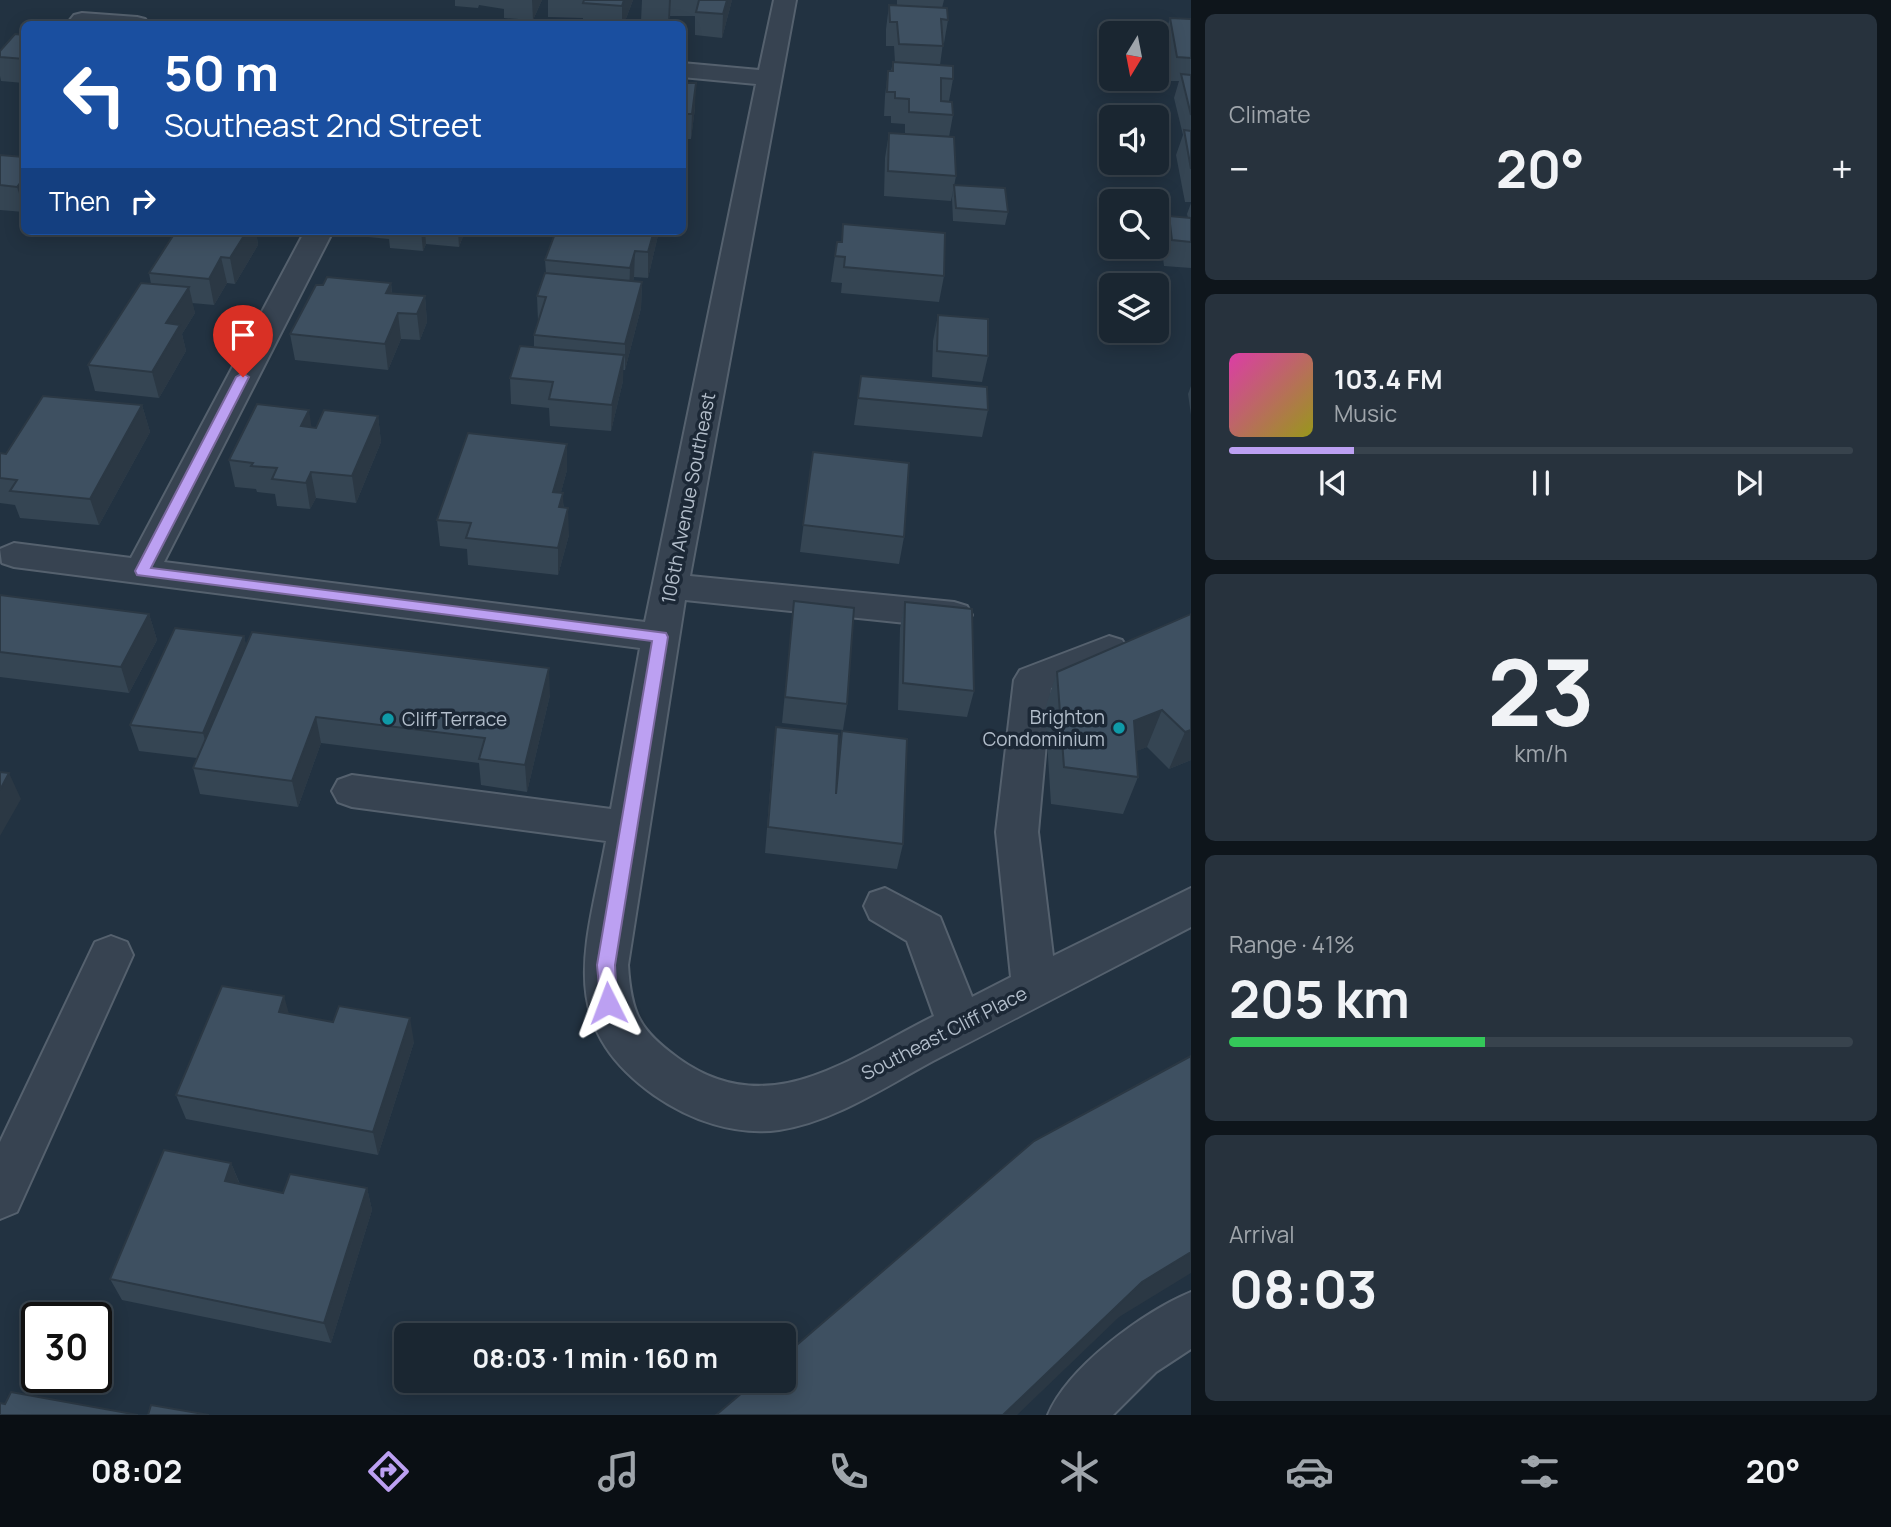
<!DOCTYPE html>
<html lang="en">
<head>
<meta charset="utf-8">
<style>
  :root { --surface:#1a2631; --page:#27323d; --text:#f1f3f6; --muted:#9fa5ab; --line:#38434d; --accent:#bca0f2 }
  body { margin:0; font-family:Manrope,sans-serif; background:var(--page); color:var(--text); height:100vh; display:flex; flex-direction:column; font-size:26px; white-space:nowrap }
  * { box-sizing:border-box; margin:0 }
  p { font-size:23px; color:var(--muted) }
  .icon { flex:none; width:38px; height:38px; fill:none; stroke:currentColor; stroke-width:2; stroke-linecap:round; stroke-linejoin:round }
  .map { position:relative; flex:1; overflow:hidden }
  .drawer { display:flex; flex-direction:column; gap:14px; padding:14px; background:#0e151b; width:700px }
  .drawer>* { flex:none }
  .hud { position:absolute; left:21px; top:21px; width:665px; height:214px; border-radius:10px; box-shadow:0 4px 18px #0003,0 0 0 2px var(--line); background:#1a4fa0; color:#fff; overflow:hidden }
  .needle { width:46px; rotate:190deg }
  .tools { position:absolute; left:1099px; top:21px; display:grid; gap:14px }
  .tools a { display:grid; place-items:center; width:70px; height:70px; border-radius:10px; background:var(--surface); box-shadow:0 4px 18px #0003,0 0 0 2px var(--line); font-size:35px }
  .speed { position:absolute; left:21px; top:1302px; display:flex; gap:14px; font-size:35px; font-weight:700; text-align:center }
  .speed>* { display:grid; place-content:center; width:91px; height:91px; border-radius:50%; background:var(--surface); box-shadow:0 4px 18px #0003,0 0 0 2px var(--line); line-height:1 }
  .speed .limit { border:4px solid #111; border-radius:10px; background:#fff; color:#111 }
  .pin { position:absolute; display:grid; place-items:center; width:60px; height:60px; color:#fff; margin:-72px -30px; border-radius:50% 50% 50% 0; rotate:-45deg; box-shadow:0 0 7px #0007 }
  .pin .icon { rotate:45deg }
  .me { position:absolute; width:77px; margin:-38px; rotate:357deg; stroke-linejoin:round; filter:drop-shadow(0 0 5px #0008) }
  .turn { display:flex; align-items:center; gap:24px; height:147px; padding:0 28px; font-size:32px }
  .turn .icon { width:91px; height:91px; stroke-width:2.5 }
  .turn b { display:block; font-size:49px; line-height:60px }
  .then { display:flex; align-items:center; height:66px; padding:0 28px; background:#0003; gap:14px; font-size:26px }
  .big { font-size:52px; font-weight:700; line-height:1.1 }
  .drawer .card { flex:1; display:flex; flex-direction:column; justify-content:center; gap:10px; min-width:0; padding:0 24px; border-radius:10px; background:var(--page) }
  .drawer .dial { align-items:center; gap:0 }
  .dial b { font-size:91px; line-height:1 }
  .song { display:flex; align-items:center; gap:21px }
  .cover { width:84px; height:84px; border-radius:10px; background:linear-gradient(135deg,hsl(320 70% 55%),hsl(60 70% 35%)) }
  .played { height:7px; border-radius:4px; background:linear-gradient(90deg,var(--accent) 20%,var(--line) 20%) }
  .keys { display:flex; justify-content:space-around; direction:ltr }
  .heat { display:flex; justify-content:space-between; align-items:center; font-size:38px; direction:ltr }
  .charge { height:10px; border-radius:5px; background:linear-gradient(90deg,#34c759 41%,var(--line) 0) }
  .trip { position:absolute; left:394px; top:1323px; width:402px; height:70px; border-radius:10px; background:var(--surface); box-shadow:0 4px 18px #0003,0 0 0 2px var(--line); font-weight:700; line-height:70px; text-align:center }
  .tabs { display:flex; height:112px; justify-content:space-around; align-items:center; background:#0a0f14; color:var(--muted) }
  .tabs .icon { width:49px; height:49px }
  .tabs .current { color:var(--accent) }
  .tabs b { font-size:32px; color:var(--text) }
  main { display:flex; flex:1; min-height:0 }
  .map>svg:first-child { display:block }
</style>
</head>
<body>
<main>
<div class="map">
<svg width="1191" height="1415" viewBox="0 0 1191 1415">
  <rect width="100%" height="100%" fill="#223241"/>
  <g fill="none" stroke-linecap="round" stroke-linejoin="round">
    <defs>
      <path id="minor" d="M774 0H796L690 576 954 602 967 606 972 615 967 624 954 628 685 600 628 965C631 1013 639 1030 678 1058 769 1124 849 1058 934 1016L907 941 870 919 864 906 870 893 885 888 940 917 972 997 1011 977 996 832 1014 680 1020 670 1109 636 1122 640 1128 649 1122 658 1051 688 1038 832 1053 956 1191 888V927C1105 972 1019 1017 933 1061 885 1087 833 1122 779 1130 735 1136 690 1120 654 1095 553 1023 587 945 606 841L352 807 338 802 332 791 338 780 352 775 611 809 640 648 14 567 2 563 0 549 14 543 131 558 305 231H333L164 562 645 622 756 84 682 77V63L759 70Z
        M82 13 137 17 145 19 149 24H74L70 20 74 15Z
        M111 936 127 942 133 955 17 1212 0 1219V1142L95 942Z
        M1191 1292V1349L1156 1372 1113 1415H1048C1068 1367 1143 1312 1191 1292Z"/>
    </defs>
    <use href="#minor" stroke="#55616e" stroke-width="4"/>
    <use href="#minor" fill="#374351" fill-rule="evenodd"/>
  </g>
  <path fill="#354553" d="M455 0H542L533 20 504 18V9L479 5 478 8 455 6Z
    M548 0H633L624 24H583V18L548 17Z
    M642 0H732L722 38 695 35V16H670L668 23 641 21Z
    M897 0H944L942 8 948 20 944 43H943L940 65 953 79 949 101 953 115 949 137 956 176 951 201 884 196 885 158 889 133 905 134V124L891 123V116H884L885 96 888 71H891L893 62H895L894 46H886V29L889 5H897Z
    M1170 18 1191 19V202H1185L1176 155 1183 135 1174 98 1179 81H1170L1163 41Z
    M24 35V83L1 81 0 76V51Z
    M682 83 695 108 691 139H682Z
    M0 155 24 157V212L0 210Z
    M954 185 1008 212 1005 225 953 221 952 198Z
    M1191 203V268L1164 266 1161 242 1169 216 1188 218 1187 214Z
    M176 231H256L258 245 235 284 227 283 214 305 192 303 195 313 182 334 186 351 159 398 95 391 88 365 151 284 149 273Z
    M358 231H465L459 247 426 244 423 251 390 248 389 239 358 236Z
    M556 231H659L648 278 634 277 633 281 642 282 641 308 625 370H623V381L611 431 550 426 549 408 511 404 510 378 534 347V335L538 321 537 296 546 273 545 260Z
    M837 242 944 276 939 302 841 293 842 283 831 282Z
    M391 283 392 293 425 296 427 322 420 340 401 339 388 370 295 360 290 334 323 285Z
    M938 315 988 356 982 382 932 377 933 341Z
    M861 376 988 410 982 437 854 425Z
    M1191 386V415L1188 394Z
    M142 405 150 432 99 525 20 518 15 505 0 503V453L6 454Z
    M378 416 381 442 356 503 316 498 310 509 277 506 275 494 257 492 256 489 235 487 229 460 312 427 316 428Z
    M567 444V470L561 492 569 535 558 575 468 565 467 549 440 546 437 520Z
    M813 452 904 537 899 564 800 552Z
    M0 595 149 614 157 640 129 693 0 677Z
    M794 601 847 704 843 730 782 723Z
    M905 602 974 691 967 717 898 710 900 628Z
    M1191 614V760L1169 769 1147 747 1136 751 1138 777 1123 814 1051 804 1045 709 1057 672Z
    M244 636 246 646 550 695 527 792 481 785 479 763 321 743 298 807 200 794 193 768 197 758 139 751 130 725Z
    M776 727 838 755 842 731 903 844 897 869 765 853 773 753Z
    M414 1042 378 1155 186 1119 176 1095Z
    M231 1163 240 1184 283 1193 367 1188 372 1210 331 1343 122 1300 110 1279Z"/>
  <path fill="#2b3844" d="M532 0H542L533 20Z
    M624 0H633L624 24H622V6Z
    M669 0H671L670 16 668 23Z
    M727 0H732L722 38 723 14Z
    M696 83 695 108 691 139 692 114Z
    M24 178V210L17 187Z
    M247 231H256L258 245 235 284 230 258Z
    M421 231H425L426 244 423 251Z
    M458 231H465L459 247Z
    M654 231H659L648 278V252Z
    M635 251 634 277 629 294 630 268Z
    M221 257 227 283 214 305 209 279Z
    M642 282 641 308 625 370V344Z
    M391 283 393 309 386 293Z
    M189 287 195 313 182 334 186 351 159 398 152 372 166 323Z
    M425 296 427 322 420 340 417 314Z
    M398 313 401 339 388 370 385 344Z
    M624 355 623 381 611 431 612 405Z
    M142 405 150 432 99 525 90 499Z
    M309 410 313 437 301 426Z
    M378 416 381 442 356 503 352 476Z
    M567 444V470L554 518 553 492Z
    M311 472 316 498 310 509 306 483Z
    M563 493 564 519 559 507Z
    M568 508 569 535 558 575V548Z
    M149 614 157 640 129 693 121 667Z
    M244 636 250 662 211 760 203 733Z
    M549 668 550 695 527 792 525 765Z
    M1162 710 1147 747 1120 758 1134 721Z
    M316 717 321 743 298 807 292 781Z
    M1191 730V760L1169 769 1185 732Z
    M9 773 21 799 0 836V790Z
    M284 996 291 1021 279 1012Z
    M410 1018 414 1042 378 1155 373 1132Z
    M231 1163 240 1185 225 1181Z
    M367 1188 372 1210 331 1343 324 1323Z
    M1191 1252V1273L1119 1317 1017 1415H1003L1142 1282Z"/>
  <path fill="#3e5061" stroke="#2b3844" stroke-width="2" d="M584 0H624L622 6 583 3Z
    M699 0H727L723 14 696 12Z
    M889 5 947 8 948 20 941 19 943 46 899 44 897 22H890Z
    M1170 18 1191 19V58L1177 57Z
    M15 34 24 35V59L0 57V51Z
    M893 62 953 66V79L941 78V101L952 102 953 115 909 112V99L895 98V92H887L888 71H893Z
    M1181 74 1191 75V115Z
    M682 83H696L692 114H682Z
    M1184 130 1191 131V169Z
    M889 133 954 137 956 176 888 171Z
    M0 155 24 157V178L17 187 0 185Z
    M954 185 1005 188 1008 212 956 208Z
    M1169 216 1191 218V242L1172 240Z
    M843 224 945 233 944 276 844 267 845 257 835 256 837 242H842Z
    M176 231H247L230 258 221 257 209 279 149 273Z
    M556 231H654L648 252 635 251 630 268 545 260Z
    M545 273 642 282 625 344 534 335 546 297 537 296Z
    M327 277 391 283 386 293 425 296 417 314 398 313 385 344 290 334 316 285H323Z
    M141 283 189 287 166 323 180 325 152 372 88 365Z
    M938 315 988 319V356L937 351Z
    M520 346 624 355 612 405 549 399 553 382 510 378Z
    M861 376 987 387 988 410 858 398Z
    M43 396 142 405 90 499 10 491 17 480 0 478V453L6 454Z
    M257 404 309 410 301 426 316 428 324 410 378 416 352 476 311 472 306 483 272 479 277 468 251 466 253 463 229 460Z
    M468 433 567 444 553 492 563 493 559 507 568 508 558 548 466 538 471 523 437 520Z
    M813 452 909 463 904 537 803 525Z
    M0 595 149 614 121 667 0 652Z
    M794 601 854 608 847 704 785 697Z
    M905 602 972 609 974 691 903 683Z
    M1191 614V730L1185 732 1162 710 1134 721 1138 777 1064 767 1057 672Z
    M175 628 244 636 203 733 130 725Z
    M252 632 549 668 525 765 479 759 485 738 316 717 292 781 193 768Z
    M776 727 839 734 836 794 842 731 907 739 903 844 768 827Z
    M0 772 9 773 0 790Z
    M222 986 284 996 279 1012 333 1022 339 1006 410 1018 373 1132 176 1095Z
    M1191 1056V1252L1142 1282 1003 1415H716L756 1381H784V1356L1034 1141Z
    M164 1150 231 1163 225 1181 283 1193 290 1174 367 1188 324 1323 110 1279Z
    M11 1392 138 1415H0V1403L5 1404Z
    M151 1405 209 1415H148Z"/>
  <path fill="#bca0f2" stroke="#7a689d" stroke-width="2" d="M243 373 249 377 151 568 666 633 668 637 615 965 617 1003 615 1008H601L597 965 652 641 137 575 135 571 236 377Z"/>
  <g fill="#0f9aa8" stroke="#1c2836" stroke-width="2.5">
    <circle cx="388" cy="719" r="7"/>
    <circle cx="1119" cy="728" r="7"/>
  </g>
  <g text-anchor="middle" stroke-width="7" stroke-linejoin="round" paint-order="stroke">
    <g font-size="19" fill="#b3becb" stroke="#1c2836">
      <text transform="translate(688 498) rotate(-79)" y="7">106th Avenue Southeast</text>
      <text transform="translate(944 1033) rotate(-27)" y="7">Southeast Cliff Place</text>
    </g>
    <g font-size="19" fill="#b3becb" stroke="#1c2836" text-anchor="end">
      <text x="1105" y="724">Brighton<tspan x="1105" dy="22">Condominium</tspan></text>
      <text x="402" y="726" text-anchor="start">Cliff Terrace</text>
    </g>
  </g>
</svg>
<div class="tools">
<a><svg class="needle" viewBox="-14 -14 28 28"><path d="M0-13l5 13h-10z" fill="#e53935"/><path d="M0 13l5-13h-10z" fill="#9fa5ab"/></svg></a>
<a><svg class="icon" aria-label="sound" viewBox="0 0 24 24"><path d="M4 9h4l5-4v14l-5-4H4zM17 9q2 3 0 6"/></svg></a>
<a><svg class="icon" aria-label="search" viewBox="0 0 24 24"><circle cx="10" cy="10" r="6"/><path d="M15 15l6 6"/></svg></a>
<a><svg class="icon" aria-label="layers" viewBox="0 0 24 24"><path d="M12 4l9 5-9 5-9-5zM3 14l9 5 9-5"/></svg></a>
</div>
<div class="speed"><div class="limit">30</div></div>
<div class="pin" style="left:243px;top:377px;background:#d93025"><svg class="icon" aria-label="arrive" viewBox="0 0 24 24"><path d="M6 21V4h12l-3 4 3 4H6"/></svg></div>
<svg class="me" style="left:608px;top:1003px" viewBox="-20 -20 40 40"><path d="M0-17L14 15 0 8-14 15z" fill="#bca0f2" stroke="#fff" stroke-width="4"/></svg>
<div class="trip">08:03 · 1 min · 160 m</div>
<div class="hud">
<div class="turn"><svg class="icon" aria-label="left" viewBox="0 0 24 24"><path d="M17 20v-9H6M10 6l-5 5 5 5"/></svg><div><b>50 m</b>Southeast 2nd Street</div></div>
<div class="then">Then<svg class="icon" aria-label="right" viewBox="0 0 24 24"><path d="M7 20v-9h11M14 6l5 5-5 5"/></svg></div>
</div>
</div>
<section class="drawer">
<div class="card"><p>Climate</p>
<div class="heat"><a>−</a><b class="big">20°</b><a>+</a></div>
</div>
<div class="card">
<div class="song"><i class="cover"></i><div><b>103.4 FM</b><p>Music</p></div></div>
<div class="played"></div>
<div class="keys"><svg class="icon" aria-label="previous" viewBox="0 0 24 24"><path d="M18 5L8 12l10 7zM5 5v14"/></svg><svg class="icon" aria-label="pause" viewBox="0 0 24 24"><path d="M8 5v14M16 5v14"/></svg><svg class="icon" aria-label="next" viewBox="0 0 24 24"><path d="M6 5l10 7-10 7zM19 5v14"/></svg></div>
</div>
<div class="card dial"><b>23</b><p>km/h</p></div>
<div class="card"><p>Range · 41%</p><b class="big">205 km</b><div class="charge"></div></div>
<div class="card"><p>Arrival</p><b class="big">08:03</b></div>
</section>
</main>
<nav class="tabs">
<b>08:02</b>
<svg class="icon current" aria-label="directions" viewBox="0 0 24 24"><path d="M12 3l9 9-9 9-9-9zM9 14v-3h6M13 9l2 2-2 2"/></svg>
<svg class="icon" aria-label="music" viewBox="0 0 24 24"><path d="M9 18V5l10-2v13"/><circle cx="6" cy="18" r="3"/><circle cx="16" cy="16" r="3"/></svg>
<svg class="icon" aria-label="phone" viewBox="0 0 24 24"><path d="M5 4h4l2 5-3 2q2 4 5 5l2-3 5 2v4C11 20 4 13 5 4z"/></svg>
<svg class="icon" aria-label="climate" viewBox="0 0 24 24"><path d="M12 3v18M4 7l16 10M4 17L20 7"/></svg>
<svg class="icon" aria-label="car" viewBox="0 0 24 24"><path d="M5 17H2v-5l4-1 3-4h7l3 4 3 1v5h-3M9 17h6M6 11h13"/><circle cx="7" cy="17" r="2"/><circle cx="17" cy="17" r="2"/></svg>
<svg class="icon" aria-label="filters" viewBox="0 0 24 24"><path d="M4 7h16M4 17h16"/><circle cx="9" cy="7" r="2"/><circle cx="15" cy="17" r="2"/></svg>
<b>20°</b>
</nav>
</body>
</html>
